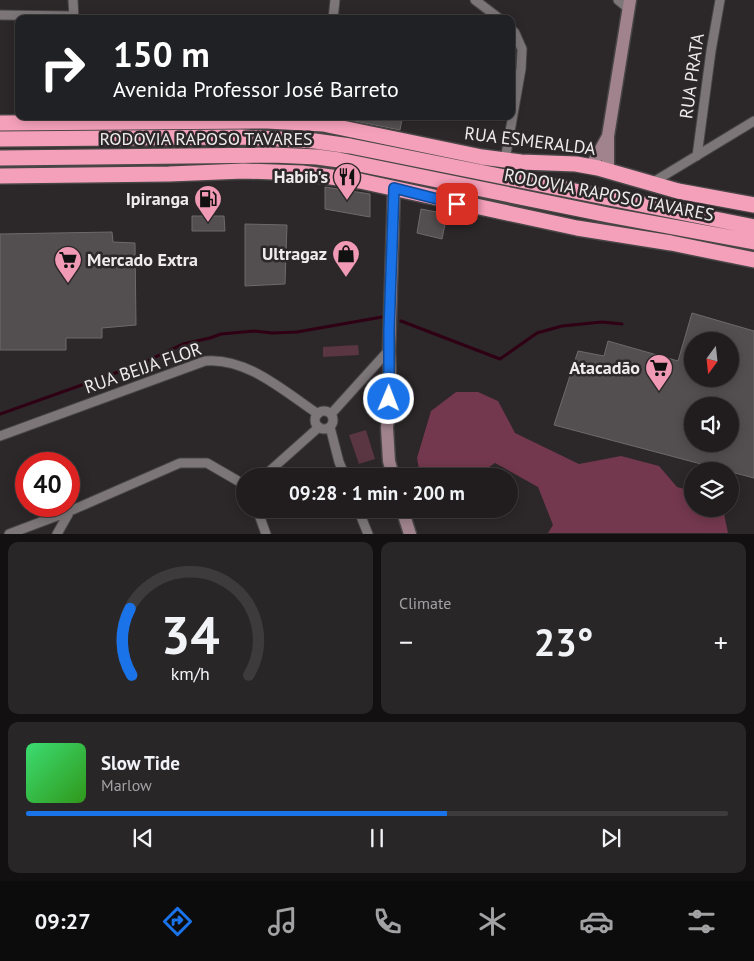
<!DOCTYPE html>
<html lang="en">
<head>
<meta charset="utf-8">
<style>
  :root { --surface:#211d1f; --page:#292628; --text:#f1f3f6; --muted:#a2a2a4; --line:#3e3b3d; --accent:#1a73e8 }
  body { margin:0; font-family:"PT Sans",sans-serif; background:var(--page); color:var(--text); height:100vh; display:flex; flex-direction:column; font-size:19px; white-space:nowrap }
  * { box-sizing:border-box; margin:0 }
  p { font-size:16px; color:var(--muted) }
  .icon { flex:none; width:28px; height:28px; fill:none; stroke:currentColor; stroke-width:2; stroke-linecap:round; stroke-linejoin:round }
  .map { position:relative; height:534px; overflow:hidden }
  .sheet { display:flex; flex-direction:column; gap:8px; padding:8px; background:#121011; flex:1 }
  .sheet>* { flex:none }
  .top-card { position:absolute; left:15px; top:15px; width:500px; height:105px; border-radius:10px; box-shadow:0 2px 12px #0003,0 0 0 1px var(--line); background:#202124; color:#fff; overflow:hidden }
  .needle { width:32px; rotate:195deg }
  .fabs { position:absolute; left:684px; top:332px; display:grid; gap:10px }
  .fabs a { display:grid; place-items:center; width:55px; height:55px; border-radius:50%; background:var(--surface); box-shadow:0 2px 12px #0003,0 0 0 1px var(--line); font-size:25px }
  .speed { position:absolute; left:15px; top:452px; display:flex; gap:10px; font-size:25px; font-weight:700; text-align:center }
  .speed>* { display:grid; place-content:center; width:65px; height:65px; border-radius:50%; background:var(--surface); box-shadow:0 2px 12px #0003,0 0 0 1px var(--line); line-height:1 }
  .speed .limit { border:8px solid #d22; background:#fff; color:#111 }
  .pin { position:absolute; display:grid; place-items:center; width:42px; height:42px; color:#fff; margin:-21px; border-radius:10px; box-shadow:0 2px 8px #0006 }
  .me { position:absolute; width:55px; margin:-28px; rotate:1deg; stroke-linejoin:round; filter:drop-shadow(0 0 4px #0008) }
  .turn { display:flex; align-items:center; gap:18px; height:105px; padding:0 15px; font-size:22px }
  .turn .icon { width:65px; height:65px; stroke-width:2.5 }
  .turn b { display:block; font-size:35px; line-height:42px }
  .big { font-size:38px; font-weight:600; line-height:1.1 }
  .sheet .card { flex:1; display:flex; flex-direction:column; justify-content:center; gap:8px; min-width:0; padding:0 18px; border-radius:10px; background:var(--page) }
  .sheet .dial { align-items:center; gap:0 }
  .dial svg { height:130px; overflow:visible; fill:none; stroke:var(--line); stroke-width:7; stroke-linecap:round; text-anchor:middle }
  .dial text { fill:var(--text); stroke:none }
  .song { display:flex; align-items:center; gap:15px }
  .cover { width:60px; height:60px; border-radius:8px; background:linear-gradient(135deg,hsl(140 70% 55%),hsl(110 70% 35%)) }
  .played { height:5px; border-radius:2px; background:linear-gradient(90deg,var(--accent) 60%,var(--line) 60%) }
  .keys { display:flex; justify-content:space-around; direction:ltr }
  .heat { display:flex; justify-content:space-between; align-items:center; font-size:28px; direction:ltr }
  .sheet .tiles { flex:1; display:grid; gap:8px; grid-template-columns:1fr 1fr }
  .card:last-child { grid-column:span 2 }
  .trip { position:absolute; left:236px; top:468px; width:282px; height:50px; border-radius:25px; background:var(--surface); box-shadow:0 2px 12px #0003,0 0 0 1px var(--line); font-weight:600; line-height:50px; text-align:center }
  .dock { display:flex; height:80px; justify-content:space-around; align-items:center; background:#0d0c0c; color:var(--muted) }
  .dock .icon { width:35px; height:35px }
  .dock .on { color:var(--accent) }
  .dock b { font-size:22px; color:var(--text) }
  .map>svg:first-child { display:block }
</style>
</head>
<body>
<div class="map">
<svg width="754" height="534" viewBox="0 0 754 534">
  <rect width="100%" height="100%" fill="#2c2729"/>
  <path fill="#593641" d="M358 345 359 355 323 357V347Z
    M366 430 375 459 359 464 349 435Z"/>
  <path fill="#73384d" d="M456 392H478L498 401 515 433 579 464 621 456 659 466 677 487 692 491V509H723L728 533H548L553 525 538 487 495 463 476 476H420L417 458 431 411Z"/>
  <g fill="none" stroke-linecap="round" stroke-linejoin="round">
    <path stroke="#2f0013" stroke-width="3" d="M401 321 500 359 537 333 562 326 602 322 622 324
      M0 414 138 365 183 344 210 338 221 334 254 331 272 333 297 332 382 317"/>
  </g>
  <path fill="#534e4f" stroke="#6f696a" fill-rule="evenodd" d="M344 116H386L402 119 400 130 344 119Z
    M325 187 370 194V217L325 209Z
    M421 209 447 214 442 239 417 233Z
    M192 216H224L225 231H192Z
    M245 224 287 225 285 284 245 286Z
    M112 232 113 242 135 243 136 325 102 328V338H66V350H0V234Z
    M692 313 754 331V478L554 425 578 351 604 356 608 341 678 361ZM692 341H730V379H692ZM692 406H730V444H692Z"/>
  <g fill="none" stroke-linecap="round" stroke-linejoin="round">
    <defs>
      <path id="street" d="M73 0 74 19
        M475 0 500 19
        M618 0 629 9
        M0 15 74 16
        M333 19 335 0
        M697 156 711 51 720 0
        M505 160 521 69 522 49 515 33 511 29
        M650 184 754 121
        M315 420a9 9 0 1 1 18 0a9 9 0 1 1-18 0Z
        M331 414 389 350
        M330 427 339 462 345 476
        M0 436 205 361C247 357 285 392 318 414
        M264 476 319 427
        M257 509 266 534
        M358 509 368 534
        M9 534 70 511 180 463H207L245 485
        M57 534 70 511"/>
      <path id="secondary" d="M591 167 607 138
        M608 170V136L630 0
        M393 476 389 461 387 428 390 385 389 350 394 188
        M402 509 410 534"/>
      <path id="highway" d="M0 123 267 121 323 124 482 157 521 162 576 164 598 168 678 191 754 205
        M0 139 241 137 315 141 350 146 754 227
        M0 158 273 155 317 157 339 160 608 215 754 242
        M0 176 169 174 244 171 302 173 360 181 577 228 671 243 754 260"/>
    </defs>
    <use href="#street" stroke="#484546" stroke-width="11"/>
    <use href="#secondary" stroke="#484546" stroke-width="15"/>
    <use href="#highway" stroke="#484546" stroke-width="18"/>
    <use href="#street" stroke="#7c7678" stroke-width="9"/>
    <use href="#secondary" stroke="#a0838c" stroke-width="12"/>
    <use href="#highway" stroke="#f5a0bb" stroke-width="15"/>
  </g>
  <g fill="none" stroke-linecap="round" stroke-linejoin="round">
    <defs>
      <path id="route" d="M389 399V330L394 188 457 204"/>
    </defs>
    <use href="#route" stroke="#114b97" stroke-width="12"/>
    <use href="#route" stroke="#1a73e8" stroke-width="9"/>
  </g>
  <defs>
    <symbol id="restaurant-pin" viewBox="-11 -11 22 30"><path d="M0 17L-7.5 6A9.5 9.5 0 1 1 7.5 6Z" fill="#f09ab5" stroke="#2c2729"/><path d="M-5-6h1v4h1v-4h1v4h1v-4h1v5L-1.5 .5V6h-2V.5L-5-1ZM5-6V6H3V1.5H1.5Q1.5-4 5-6Z" fill="#111"/></symbol>
    <symbol id="fuel-pin" viewBox="-11 -11 22 30"><path d="M0 17L-7.5 6A9.5 9.5 0 1 1 7.5 6Z" fill="#f09ab5" stroke="#2c2729"/><path d="M-5.5-6h7V0h2V4h1.3V-2.5L3-4.5l.8-.8L6-3V5H2.5V1h-1V6h-7ZM-4.2-4.7v3.2H.2V-4.7Z" fill="#111"/></symbol>
    <symbol id="shop-pin" viewBox="-11 -11 22 30"><path d="M0 17L-7.5 6A9.5 9.5 0 1 1 7.5 6Z" fill="#f09ab5" stroke="#2c2729"/><path d="M-5-2.5h2.3a2.7 3.5 0 0 1 5.4 0H5L5.5 6h-11ZM-1.5-2.5h3a1.5 2.3 0 0 0-3 0Z" fill="#111"/></symbol>
    <symbol id="supermarket-pin" viewBox="-11 -11 22 30"><path d="M0 17L-7.5 6A9.5 9.5 0 1 1 7.5 6Z" fill="#f09ab5" stroke="#2c2729"/><path d="M-6-5.5h2.5l.6 2H6L4.5 2H-2.5L-4.4-4H-6ZM-1.5 3.2a1.3 1.3 0 1 0 .1 0ZM3 3.2a1.3 1.3 0 1 0 .1 0Z" fill="#111"/></symbol>
  </defs>
  <g fill-rule="evenodd">
    <use href="#restaurant-pin" x="331" y="161" width="32" height="43"/>
    <use href="#fuel-pin" x="192" y="183" width="32" height="43"/>
    <use href="#shop-pin" x="330" y="238" width="32" height="43"/>
    <use href="#supermarket-pin" x="52" y="244" width="32" height="43"/>
    <use href="#supermarket-pin" x="643" y="352" width="32" height="43"/>
  </g>
  <g text-anchor="middle" stroke-width="5" stroke-linejoin="round" paint-order="stroke">
    <g font-size="18" fill="#eeebec" stroke="#2c2729">
      <text transform="translate(692 76) rotate(-82)" y="6">RUA PRATA</text>
      <text x="206" y="145">RODOVIA RAPOSO TAVARES</text>
      <text transform="translate(530 141) rotate(7)" y="6">RUA ESMERALDA</text>
      <text transform="translate(609 195) rotate(11)" y="6">RODOVIA RAPOSO TAVARES</text>
      <text transform="translate(143 368) rotate(-19)" y="6">RUA BEIJA FLOR</text>
    </g>
    <g font-size="18" font-weight="bold" fill="#eeebec" stroke="#2c2729" text-anchor="end">
      <text x="328" y="183">Habib's</text>
      <text x="189" y="205">Ipiranga</text>
      <text x="327" y="260">Ultragaz</text>
      <text x="87" y="266" text-anchor="start">Mercado Extra</text>
      <text x="640" y="374">Atacadão</text>
    </g>
  </g>
</svg>
<div class="fabs">
<a><svg class="needle" viewBox="-14 -14 28 28"><path d="M0-13l5 13h-10z" fill="#e53935"/><path d="M0 13l5-13h-10z" fill="#a2a2a4"/></svg></a>
<a><svg class="icon" aria-label="sound" viewBox="0 0 24 24"><path d="M4 9h4l5-4v14l-5-4H4zM17 9q2 3 0 6"/></svg></a>
<a><svg class="icon" aria-label="layers" viewBox="0 0 24 24"><path d="M12 4l9 5-9 5-9-5zM3 14l9 5 9-5"/></svg></a>
</div>
<div class="speed"><div class="limit">40</div></div>
<div class="pin" style="left:457px;top:204px;background:#d93025"><svg class="icon" aria-label="arrive" viewBox="0 0 24 24"><path d="M6 21V4h12l-3 4 3 4H6"/></svg></div>
<svg class="me" style="left:389px;top:399px" viewBox="-20 -20 40 40"><circle r="17" fill="#1a73e8" stroke="#fff" stroke-width="3"/><path d="M0-11L8 9 0 5-8 9z" fill="#fff"/></svg>
<div class="trip">09:28 · 1 min · 200 m</div>
<div class="top-card">
<div class="turn"><svg class="icon" aria-label="right" viewBox="0 0 24 24"><path d="M7 20v-9h11M14 6l5 5-5 5"/></svg><div><b>150 m</b>Avenida Professor José Barreto</div></div>
</div>
</div>
<section class="sheet">
<div class="tiles">
<div class="card dial"><svg viewBox="0 0 100 80">
<path d="M14 69A42 42 0 1 1 86 69"/>
<path d="M14 69A42 42 0 0 1 13 28" stroke="#1a73e8"/>
<text x="50" y="56" font-size="32" font-weight="700">34</text>
<text x="50" y="72" font-size="11">km/h</text>
</svg></div>
<div class="card"><p>Climate</p>
<div class="heat"><a>−</a><b class="big">23°</b><a>+</a></div>
</div>
<div class="card">
<div class="song"><i class="cover"></i><div><b>Slow Tide</b><p>Marlow</p></div></div>
<div class="played"></div>
<div class="keys"><svg class="icon" aria-label="previous" viewBox="0 0 24 24"><path d="M18 5L8 12l10 7zM5 5v14"/></svg><svg class="icon" aria-label="pause" viewBox="0 0 24 24"><path d="M8 5v14M16 5v14"/></svg><svg class="icon" aria-label="next" viewBox="0 0 24 24"><path d="M6 5l10 7-10 7zM19 5v14"/></svg></div>
</div>
</div>
</section>
<nav class="dock">
<b>09:27</b>
<svg class="icon on" aria-label="directions" viewBox="0 0 24 24"><path d="M12 3l9 9-9 9-9-9zM9 14v-3h6M13 9l2 2-2 2"/></svg>
<svg class="icon" aria-label="music" viewBox="0 0 24 24"><path d="M9 18V5l10-2v13"/><circle cx="6" cy="18" r="3"/><circle cx="16" cy="16" r="3"/></svg>
<svg class="icon" aria-label="phone" viewBox="0 0 24 24"><path d="M5 4h4l2 5-3 2q2 4 5 5l2-3 5 2v4C11 20 4 13 5 4z"/></svg>
<svg class="icon" aria-label="climate" viewBox="0 0 24 24"><path d="M12 3v18M4 7l16 10M4 17L20 7"/></svg>
<svg class="icon" aria-label="car" viewBox="0 0 24 24"><path d="M5 17H2v-5l4-1 3-4h7l3 4 3 1v5h-3M9 17h6M6 11h13"/><circle cx="7" cy="17" r="2"/><circle cx="17" cy="17" r="2"/></svg>
<svg class="icon" aria-label="filters" viewBox="0 0 24 24"><path d="M4 7h16M4 17h16"/><circle cx="9" cy="7" r="2"/><circle cx="15" cy="17" r="2"/></svg>
</nav>
</body>
</html>
